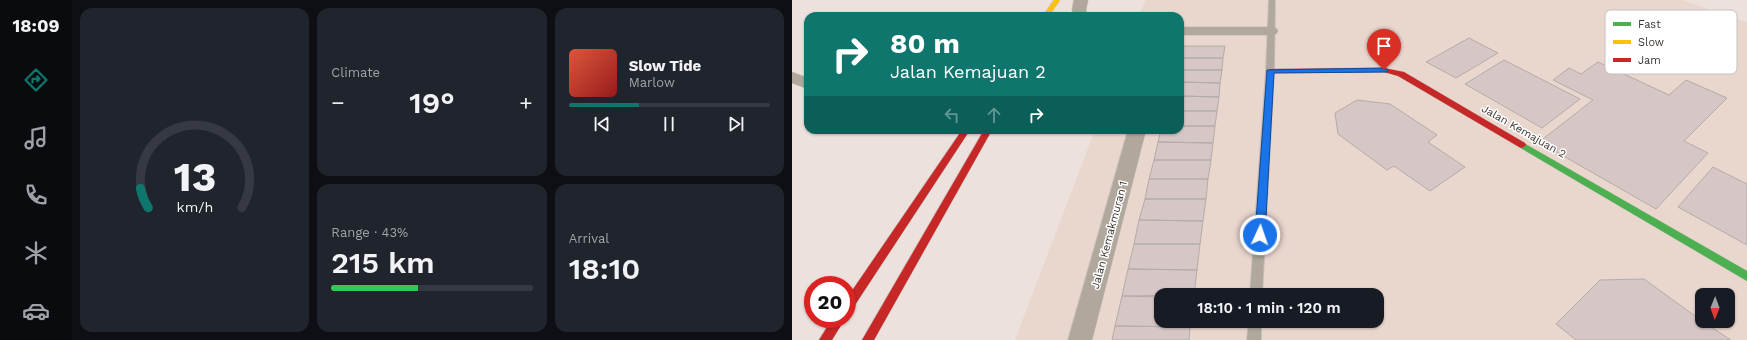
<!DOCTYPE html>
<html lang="en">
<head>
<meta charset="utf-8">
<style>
  :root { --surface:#171b24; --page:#20242c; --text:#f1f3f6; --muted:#9ea1a6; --line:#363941; --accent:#0f766e }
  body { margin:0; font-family:"Work Sans",sans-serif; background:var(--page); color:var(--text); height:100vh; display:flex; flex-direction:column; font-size:15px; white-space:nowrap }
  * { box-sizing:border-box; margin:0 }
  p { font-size:13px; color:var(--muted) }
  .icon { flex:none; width:22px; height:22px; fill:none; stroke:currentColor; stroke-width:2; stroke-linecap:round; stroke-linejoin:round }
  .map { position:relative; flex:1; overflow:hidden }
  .panel { display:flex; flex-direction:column; gap:8px; padding:8px; background:#0d0f14; width:720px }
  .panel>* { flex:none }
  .hud { position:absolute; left:12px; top:12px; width:380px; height:122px; border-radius:12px; box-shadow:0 1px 3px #0004; background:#0f766e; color:#fff; overflow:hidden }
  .needle { width:26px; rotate:181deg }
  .tools { position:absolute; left:903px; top:288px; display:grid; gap:8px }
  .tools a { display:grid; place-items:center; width:40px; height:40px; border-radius:8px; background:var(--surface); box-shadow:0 1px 3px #0004; font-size:20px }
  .speed { position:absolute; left:12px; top:276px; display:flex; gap:8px; font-size:20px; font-weight:700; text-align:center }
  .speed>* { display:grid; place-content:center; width:52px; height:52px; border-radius:50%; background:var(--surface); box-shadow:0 1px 3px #0004; line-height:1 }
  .speed .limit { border:6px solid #d22; background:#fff; color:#111 }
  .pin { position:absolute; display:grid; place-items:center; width:34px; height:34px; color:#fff; margin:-41px -17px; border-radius:50% 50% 50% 0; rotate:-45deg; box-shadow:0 0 4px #0007 }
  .pin .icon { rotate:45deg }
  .me { position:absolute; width:44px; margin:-22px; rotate:3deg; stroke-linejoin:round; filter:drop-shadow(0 0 3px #0008) }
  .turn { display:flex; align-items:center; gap:14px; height:84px; padding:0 20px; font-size:18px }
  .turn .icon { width:52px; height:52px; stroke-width:2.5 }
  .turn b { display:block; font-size:28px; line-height:34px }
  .lanes { display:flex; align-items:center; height:38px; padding:0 20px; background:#0003; justify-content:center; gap:20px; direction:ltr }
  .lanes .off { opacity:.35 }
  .big { font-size:30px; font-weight:600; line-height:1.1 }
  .panel .widget { flex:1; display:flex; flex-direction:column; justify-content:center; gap:6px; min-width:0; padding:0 14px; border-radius:12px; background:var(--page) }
  .panel .dial { align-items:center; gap:0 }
  .dial svg { height:104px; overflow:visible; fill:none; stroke:var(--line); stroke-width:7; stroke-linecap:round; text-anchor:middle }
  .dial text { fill:var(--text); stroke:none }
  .song { display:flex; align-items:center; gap:12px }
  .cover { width:48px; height:48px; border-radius:6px; background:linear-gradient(135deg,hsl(10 70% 55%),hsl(0 70% 35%)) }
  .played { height:4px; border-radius:2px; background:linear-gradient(90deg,var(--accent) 35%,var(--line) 35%) }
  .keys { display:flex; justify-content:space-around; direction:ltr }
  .heat { display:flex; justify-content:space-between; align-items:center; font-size:22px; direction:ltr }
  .charge { height:6px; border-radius:3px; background:linear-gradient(90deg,#34c759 43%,var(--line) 0) }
  .panel .tiles { flex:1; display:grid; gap:8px; grid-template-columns:repeat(3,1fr) }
  .widget:first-child { grid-row:span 2 }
  .trip { position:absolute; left:362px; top:288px; width:230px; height:40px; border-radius:12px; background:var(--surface); box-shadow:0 1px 3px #0004; font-weight:600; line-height:40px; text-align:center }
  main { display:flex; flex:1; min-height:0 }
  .dock { display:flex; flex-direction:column; width:72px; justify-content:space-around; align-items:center; background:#090b0e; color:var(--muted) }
  .dock .icon { width:28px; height:28px }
  .dock .active { color:var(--accent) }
  .dock b { font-size:18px; color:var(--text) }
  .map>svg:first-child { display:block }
</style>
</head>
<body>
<main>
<nav class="dock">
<b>18:09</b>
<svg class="icon active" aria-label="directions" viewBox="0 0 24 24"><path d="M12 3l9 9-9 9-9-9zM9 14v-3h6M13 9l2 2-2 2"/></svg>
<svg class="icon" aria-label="music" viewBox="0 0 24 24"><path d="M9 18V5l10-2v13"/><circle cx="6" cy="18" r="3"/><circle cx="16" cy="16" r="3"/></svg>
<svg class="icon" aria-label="phone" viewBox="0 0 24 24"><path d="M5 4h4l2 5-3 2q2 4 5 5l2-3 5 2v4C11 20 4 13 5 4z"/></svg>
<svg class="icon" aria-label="climate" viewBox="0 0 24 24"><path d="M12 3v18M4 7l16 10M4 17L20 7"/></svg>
<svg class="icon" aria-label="car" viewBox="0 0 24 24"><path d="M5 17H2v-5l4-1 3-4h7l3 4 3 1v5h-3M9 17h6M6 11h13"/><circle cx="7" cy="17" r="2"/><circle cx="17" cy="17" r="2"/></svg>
</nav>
<section class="panel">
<div class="tiles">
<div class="widget dial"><svg viewBox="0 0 100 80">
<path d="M14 69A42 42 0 1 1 86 69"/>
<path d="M14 69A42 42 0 0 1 8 54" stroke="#0f766e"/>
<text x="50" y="56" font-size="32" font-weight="700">13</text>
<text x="50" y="72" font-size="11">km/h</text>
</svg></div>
<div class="widget"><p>Climate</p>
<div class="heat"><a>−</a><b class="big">19°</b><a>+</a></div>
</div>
<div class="widget">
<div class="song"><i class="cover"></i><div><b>Slow Tide</b><p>Marlow</p></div></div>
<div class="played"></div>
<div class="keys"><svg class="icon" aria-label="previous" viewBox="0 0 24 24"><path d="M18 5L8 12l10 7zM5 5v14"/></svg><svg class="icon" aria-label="pause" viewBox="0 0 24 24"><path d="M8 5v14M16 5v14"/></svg><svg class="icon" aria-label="next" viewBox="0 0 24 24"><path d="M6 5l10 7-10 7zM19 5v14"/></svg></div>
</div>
<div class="widget"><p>Range · 43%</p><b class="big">215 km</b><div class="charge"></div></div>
<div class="widget"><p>Arrival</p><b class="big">18:10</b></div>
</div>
</section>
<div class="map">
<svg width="955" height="340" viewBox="0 0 955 340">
  <rect width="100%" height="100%" fill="#ece1dc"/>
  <path fill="#e9d6cd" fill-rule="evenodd" d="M354 0H890L955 22V340H223L303 130H388V16H346ZM369 295H585V321H369ZM910 295H936V321H910Z"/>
  <path fill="#d6c6c5" stroke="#b4aca9" d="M677 38 706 53 664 78 634 62Z
    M388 46H433L431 58H388Z
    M388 58H431L430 70H388Z
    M712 60 788 99 750 128 673 84Z
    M806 62 877 95 894 80 935 98 892 141 916 153 864 209 747 142 801 100 761 80 777 68 789 74Z
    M388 70H430L428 83 388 82Z
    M388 82 428 83 427 97 388 96Z
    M388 96 427 97 425 111H388Z
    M565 100 598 104 645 135 636 142 673 167 638 191 602 166 595 170 546 134 543 113Z
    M388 111H425L423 126H388Z
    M388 126H423L421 143 366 142 369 130H388Z
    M366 142 421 143 419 160H362Z
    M362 160H419L416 179H357Z
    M921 167 955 184V245L886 207Z
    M357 179H416L414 199H353Z
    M353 199H414L411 221 347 220Z
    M347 220 411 221 408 244H342Z
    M342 244H408L405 270 336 269Z
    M336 269 405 270 402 295 330 296Z
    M852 279 910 321 939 340H784L764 324 808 280Z
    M330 296 369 297V321H399L398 327 323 326Z
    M323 326 398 327 397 340H320Z"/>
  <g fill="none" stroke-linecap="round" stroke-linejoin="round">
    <defs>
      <path id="lane" d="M477 0H483L482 71 470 295H458L474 71Z
        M457 321H469V340H455Z"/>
      <path id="street" d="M282 0H296L294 10 296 16H282L280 10Z
        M388 27H479L484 28 486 31 484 34 479 35H388Z
        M0 72 16 78V89L0 83Z
        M336 130H354L300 340H276Z"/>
      <path id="fast" d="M730 142 955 271V281L727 147 726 145Z"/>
      <path id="slow" d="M262 0H268L257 16H251Z"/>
      <path id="jam" d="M592 68 612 72 733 143 734 145 730 148 727 147 606 76 592 72 478 73 474 71 478 69Z
        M170 130H178L59 311 55 312V298Z
        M192 130H200L82 340H70Z
        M40 319H53L40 340H27Z"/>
    </defs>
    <use href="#lane" stroke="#c7bfbb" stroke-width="2"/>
    <use href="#street" stroke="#c7bfbb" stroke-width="1"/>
    <use href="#fast" stroke="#c7bfbb" stroke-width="1"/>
    <use href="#slow" stroke="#c7bfbb" stroke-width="1"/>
    <use href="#jam" stroke="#c7bfbb" stroke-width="1"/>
    <use href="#lane" fill="#b0a89d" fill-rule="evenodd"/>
    <use href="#street" fill="#b0a89d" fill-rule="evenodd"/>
    <use href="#fast" fill="#4caf50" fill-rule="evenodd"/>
    <use href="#slow" fill="#ffc107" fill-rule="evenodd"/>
    <use href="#jam" fill="#c62828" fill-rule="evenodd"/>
  </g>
  <path fill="#1a73e8" stroke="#114b97" d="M592 68 596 70 595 72 482 73 473 235 472 238H464L463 235 475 70Z"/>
  <g text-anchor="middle" stroke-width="3" stroke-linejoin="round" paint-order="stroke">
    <g font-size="11" fill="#3c3531" stroke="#fff">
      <text transform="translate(732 131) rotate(30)" y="4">Jalan Kemajuan 2</text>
      <text transform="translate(317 235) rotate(-75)" y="4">Jalan Kemakmuran 1</text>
    </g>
  </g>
  <rect x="813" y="10" width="132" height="64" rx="6" fill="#fff" stroke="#c4c2c1" stroke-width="1"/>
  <rect x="821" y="22" width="18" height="4" fill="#4caf50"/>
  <rect x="821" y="40" width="18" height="4" fill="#ffc107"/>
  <rect x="821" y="58" width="18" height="4" fill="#c62828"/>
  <g font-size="11" fill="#3c3531">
    <text x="846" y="28">Fast</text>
    <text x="846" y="46">Slow</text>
    <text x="846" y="64">Jam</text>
  </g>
</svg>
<div class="tools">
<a><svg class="needle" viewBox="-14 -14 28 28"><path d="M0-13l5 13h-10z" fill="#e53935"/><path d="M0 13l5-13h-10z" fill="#9ea1a6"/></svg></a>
</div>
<div class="speed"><div class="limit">20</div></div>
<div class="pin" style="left:592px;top:70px;background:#d93025"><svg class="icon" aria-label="arrive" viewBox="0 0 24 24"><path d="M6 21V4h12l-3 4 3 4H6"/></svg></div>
<svg class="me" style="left:468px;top:235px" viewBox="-20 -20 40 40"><circle r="17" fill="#1a73e8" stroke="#fff" stroke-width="3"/><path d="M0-11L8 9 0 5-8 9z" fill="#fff"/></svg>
<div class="trip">18:10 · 1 min · 120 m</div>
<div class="hud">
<div class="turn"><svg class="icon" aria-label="right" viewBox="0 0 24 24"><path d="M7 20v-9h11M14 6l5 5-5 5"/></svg><div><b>80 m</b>Jalan Kemajuan 2</div></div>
<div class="lanes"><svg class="icon off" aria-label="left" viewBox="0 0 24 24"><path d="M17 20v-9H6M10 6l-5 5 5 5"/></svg><svg class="icon off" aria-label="ahead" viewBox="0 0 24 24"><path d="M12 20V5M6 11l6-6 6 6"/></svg><svg class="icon" aria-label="right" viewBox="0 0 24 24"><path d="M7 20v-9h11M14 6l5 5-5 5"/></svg></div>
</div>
</div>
</main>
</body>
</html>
